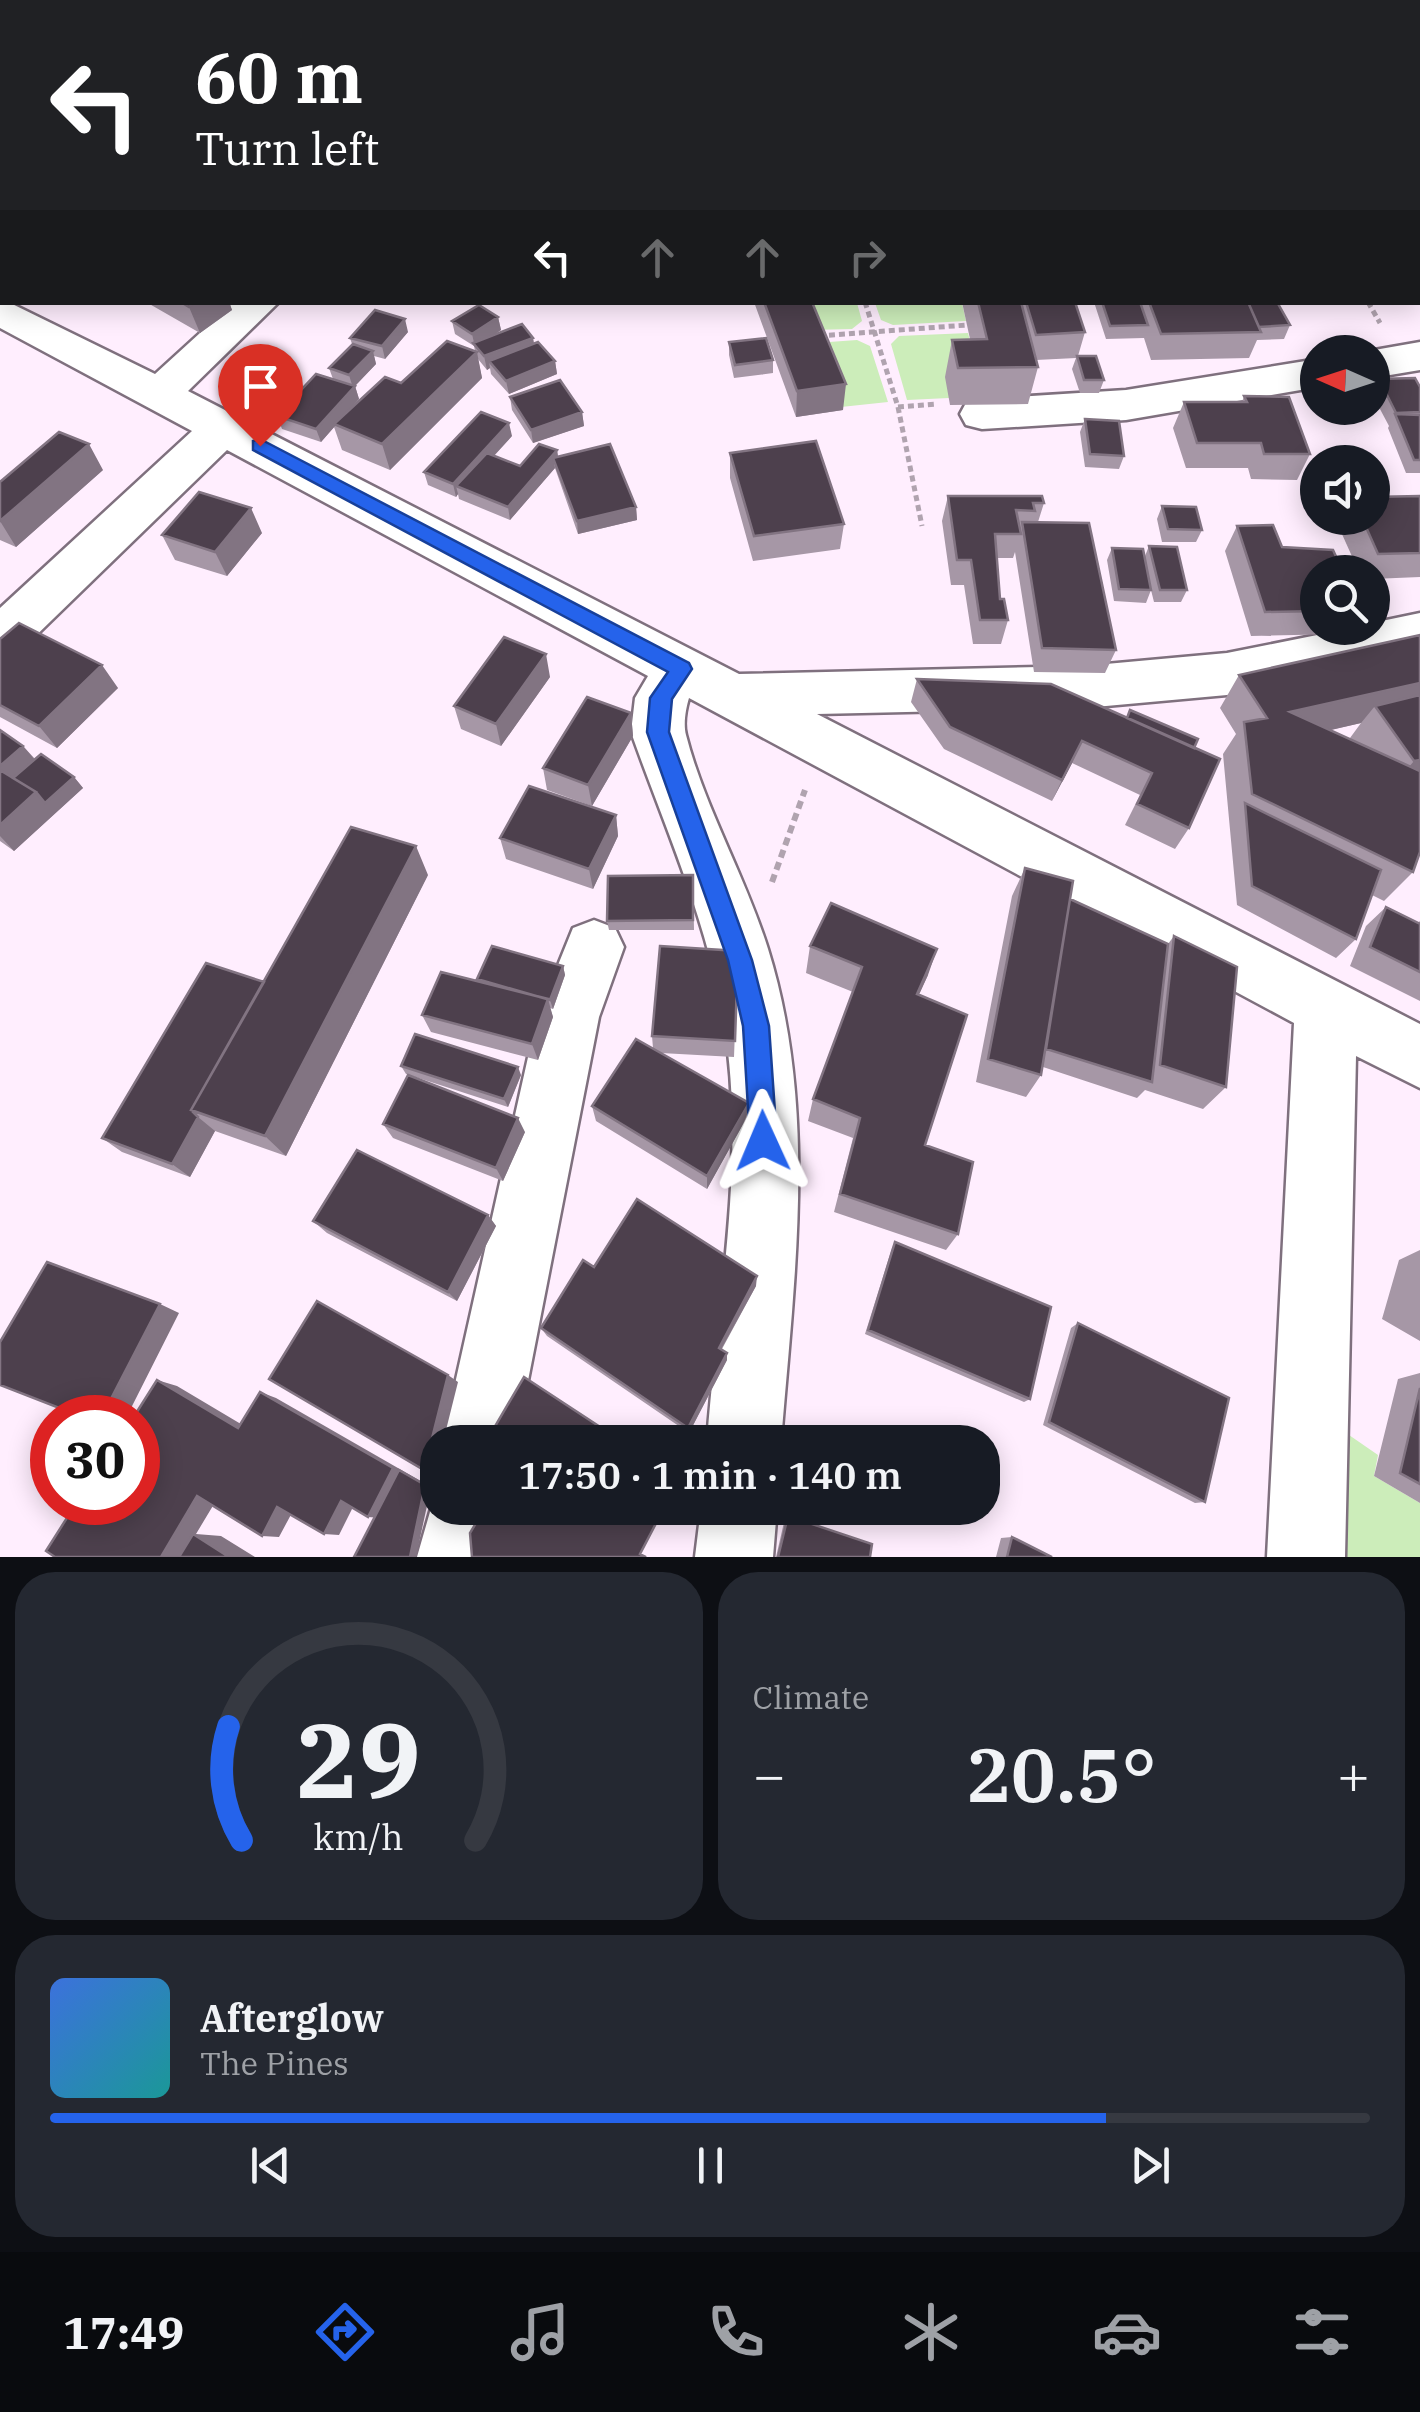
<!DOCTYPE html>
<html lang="en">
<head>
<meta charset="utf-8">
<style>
  :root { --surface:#171b24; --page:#242831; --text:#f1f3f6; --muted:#9ea1a6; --line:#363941; --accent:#2563eb }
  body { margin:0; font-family:"IBM Plex Serif",serif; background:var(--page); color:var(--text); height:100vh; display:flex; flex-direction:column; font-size:38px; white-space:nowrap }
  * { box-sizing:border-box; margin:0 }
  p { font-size:32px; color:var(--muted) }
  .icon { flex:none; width:55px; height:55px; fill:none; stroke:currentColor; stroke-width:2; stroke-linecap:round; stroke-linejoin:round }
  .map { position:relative; height:1557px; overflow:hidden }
  .drawer { display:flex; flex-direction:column; gap:15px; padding:15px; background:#0d0f14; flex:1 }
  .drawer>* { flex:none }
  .guide { position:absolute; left:0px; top:0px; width:1420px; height:305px; box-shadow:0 5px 25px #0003; background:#202124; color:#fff; overflow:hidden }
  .needle { width:65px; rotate:273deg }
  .controls { position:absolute; left:1300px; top:335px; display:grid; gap:20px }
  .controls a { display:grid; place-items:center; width:90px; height:90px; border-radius:50%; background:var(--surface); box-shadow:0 5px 25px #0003; font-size:50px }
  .speed { position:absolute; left:30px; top:1395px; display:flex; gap:20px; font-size:50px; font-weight:700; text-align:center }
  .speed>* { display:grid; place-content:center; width:130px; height:130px; border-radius:50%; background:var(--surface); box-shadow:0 5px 25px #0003; line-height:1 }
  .speed .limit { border:15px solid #d22; background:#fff; color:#111 }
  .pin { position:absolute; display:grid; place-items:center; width:85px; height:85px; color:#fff; margin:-102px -42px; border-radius:50% 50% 50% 0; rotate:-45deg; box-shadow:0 0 10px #0007 }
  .pin .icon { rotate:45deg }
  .me { position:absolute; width:110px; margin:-55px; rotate:359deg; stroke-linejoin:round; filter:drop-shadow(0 0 8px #0008) }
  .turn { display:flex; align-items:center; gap:35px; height:210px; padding:0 30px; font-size:45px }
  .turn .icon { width:130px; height:130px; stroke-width:2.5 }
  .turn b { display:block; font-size:70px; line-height:85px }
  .lanes { display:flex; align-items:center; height:95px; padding:0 30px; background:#0003; justify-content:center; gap:50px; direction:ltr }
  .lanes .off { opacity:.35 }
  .big { font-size:75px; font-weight:600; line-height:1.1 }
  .drawer .card { flex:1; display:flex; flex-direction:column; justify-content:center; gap:15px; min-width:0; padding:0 35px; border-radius:40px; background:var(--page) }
  .drawer .dial { align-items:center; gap:0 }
  .dial svg { height:260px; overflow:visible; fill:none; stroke:var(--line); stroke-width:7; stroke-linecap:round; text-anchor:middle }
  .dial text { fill:var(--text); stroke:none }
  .song { display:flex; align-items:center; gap:30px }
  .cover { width:120px; height:120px; border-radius:15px; background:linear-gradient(135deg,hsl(220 70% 55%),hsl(180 70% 35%)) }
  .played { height:10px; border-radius:5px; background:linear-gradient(90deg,var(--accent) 80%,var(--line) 80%) }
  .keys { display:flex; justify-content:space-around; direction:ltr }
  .heat { display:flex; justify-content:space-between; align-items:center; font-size:55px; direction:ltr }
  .drawer .tiles { flex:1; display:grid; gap:15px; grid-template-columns:1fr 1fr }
  .card:last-child { grid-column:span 2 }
  .trip { position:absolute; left:420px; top:1425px; width:580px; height:100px; border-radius:40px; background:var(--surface); box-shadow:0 5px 25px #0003; font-weight:600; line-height:100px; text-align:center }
  .menu { display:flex; height:160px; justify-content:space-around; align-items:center; background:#090b0e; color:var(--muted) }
  .menu .icon { width:70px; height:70px }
  .menu .on { color:var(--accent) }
  .menu b { font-size:45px; color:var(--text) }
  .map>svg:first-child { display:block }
</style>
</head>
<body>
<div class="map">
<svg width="1420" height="1557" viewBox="0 0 1420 1557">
  <rect width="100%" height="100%" fill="#ffeefe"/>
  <path fill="#ccedba" d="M799 303H857L862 321 852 329 811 330Z
    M875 303H962L966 321 893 325 881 320Z
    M968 333 979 376 949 398 907 400 891 344 899 336Z
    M857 340 870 346 888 402 841 407 815 343Z
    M1349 1435 1378 1455 1374 1476 1420 1503V1557H1325L1332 1437Z"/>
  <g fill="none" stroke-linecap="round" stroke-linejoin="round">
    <defs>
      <path id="minor" d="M165 0H199L200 2H167Z
        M725 0H759L760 2H727Z
        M0 298 155 374 234 302H279L188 391 739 674 1084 666 1227 653 1352 628H1372V623L1420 613V653L1227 695 1084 708 817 714 1420 1024V1088L1356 1056 1345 1557H1267L1294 1023 689 698C686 708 683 724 686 735 704 806 746 878 768 949 818 1109 794 1279 781 1442H707C717 1303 747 1163 724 1023 708 922 665 828 631 732L635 698 648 676 227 450 18 653 0 659V608L192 431 0 328Z
        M1420 342V370L1372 378V352H1363Z
        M1318 359V387L1126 420 982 429 966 425 960 414 966 403 982 399 1126 390Z
        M594 920 615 928 624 947 599 1017 516 1442H442L537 1017 573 928Z
        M438 1484V1508H504L495 1557H417Z
        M701 1508H777L773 1557H695Z"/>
    </defs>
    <use href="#minor" stroke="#7f707e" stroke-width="5"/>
    <path stroke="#b0a3af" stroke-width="5" stroke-dasharray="6 4" stroke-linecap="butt" d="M865 302 898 407 937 404
      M1368 302 1380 323
      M819 336 967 325
      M898 407 922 526"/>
    <path stroke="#b0a3af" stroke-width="6" stroke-dasharray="8 5" stroke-linecap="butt" d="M772 882 805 790"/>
    <use href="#minor" fill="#fff" fill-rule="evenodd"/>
  </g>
  <path fill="#a697a6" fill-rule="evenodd" d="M535 0H681V2H535Z
    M888 0H977L976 2H891Z
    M981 0H1031L1035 2H981Z
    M1222 0H1355L1354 2H1225Z
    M2 175V269L0 268V177Z
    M1420 238V269L1418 267V243Z
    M146 302H229L232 310 200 333Z
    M754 302H812L843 410 796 417Z
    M962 302H1075L1085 332 1078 356 1104 380 1099 393H1080L1072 369 1076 358 1036 360 1038 367 1028 404 950 405 945 377 952 340 970 339Z
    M1094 302H1277L1290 325 1284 339 1257 340 1249 358 1151 360 1144 338 1106 339Z
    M498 317 501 330 494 335 533 338 534 344 555 361 557 374 509 394 491 374 490 368 487 370 478 359 482 378 390 470 342 450 334 427 321 442 282 429 277 416 333 379 329 368 352 344 350 338 408 332 385 359 374 356 376 364 355 386 359 399 349 410 401 383 475 351 474 346 455 334 452 321Z
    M729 342 773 360V373L734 378 729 355Z
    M1379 379 1420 387V473H1406L1388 428 1389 426 1372 394V390Z
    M1244 396 1310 454 1297 480 1251 479 1248 468H1186L1173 428 1184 402H1242Z
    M510 397 582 412 584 426 533 443 512 410Z
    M1085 419 1124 456 1119 469 1085 467 1080 432Z
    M512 436 494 456 520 466 557 450 558 457 636 507 637 520 578 534 555 468 510 520 459 499 458 494 456 497 428 485 424 472Z
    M730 453 844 524 840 549 753 561 730 478Z
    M103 470 16 547 0 540V482Z
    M948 496 1044 503 1038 522 1116 650 1105 673 1034 672 1015 552 1013 558H997L1000 599 1008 620 1001 644H973L964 585H951L942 521Z
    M1420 496V577L1372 579V572H1359L1337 523 1341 518H1372Z
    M1162 506 1202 530 1196 542H1162L1157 519Z
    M1237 526 1282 547 1318 572V628H1347L1343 634 1251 636 1225 551Z
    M262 533 227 576 175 560 162 535Z
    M1149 546 1187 590 1181 602H1154L1151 590 1146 603 1114 601 1107 560 1112 548 1145 556Z
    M1420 635 1413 872 1384 901 1372 895 1356 939 1336 958 1237 905 1223 754 1236 734 1220 708 1239 675ZM1361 723 1350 738 1351 740 1330 730Z
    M0 639 118 688 57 748 0 717Z
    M550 677 501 746 461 729 454 706Z
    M917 679 1194 748 1189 828 1175 849 1125 825 1140 795 1072 763 1052 801 944 749 911 702Z
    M631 713 633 736 592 806 547 790 543 768Z
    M0 730 23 746 35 759 74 777 83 788 14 851 0 841Z
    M616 815 618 836 593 889 506 859 500 838Z
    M1025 868 1070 899 1168 944 1174 936 1226 1087 1203 1109 1145 1090 1137 1098 1043 1067 1041 1075 1026 1097 976 1082 1012 896Z
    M428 875 286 1156 215 1131 190 1177 122 1152 102 1138 264 982Z
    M693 875 694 930H609L607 921Z
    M1386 907 1418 923 1420 921V1001L1350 966 1366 926Z
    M810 946 928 975 919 994 925 1145 958 1234 946 1250 834 1212 853 1138 808 1121 813 1099 853 992 806 973Z
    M738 951 734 1057 661 1053 749 1103 747 1117 707 1189 596 1121 592 1106 653 1048 652 1036Z
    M563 966 565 975 553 1009 550 1008 553 1017 538 1060 431 1032 422 1015 478 982 477 979Z
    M401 1066 521 1075 508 1107 406 1074Z
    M383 1124 525 1132 503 1181 393 1138Z
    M488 1215 496 1226 457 1301 327 1233 313 1221Z
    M895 1242 1030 1399 1024 1402 865 1334 892 1248Z
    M1420 1250V1341L1382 1319 1399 1260Z
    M594 1267 756 1286 722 1349 727 1353V1360L689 1433 547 1336 541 1328Z
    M1078 1323 1205 1502 1195 1503 1043 1425 1071 1328Z
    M1420 1373V1503L1374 1476 1398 1379Z
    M788 1516 870 1557H776L785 1518Z
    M1012 1537 1052 1557H996L1001 1538Z"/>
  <path fill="#827482" d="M79 0H145L137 2H80Z
    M648 0H681V2H638Z
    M1308 0H1355L1354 2H1291Z
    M2 201V236L0 237V203Z
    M196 302H229L232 310 200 333 189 307Z
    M498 317 501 330 475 347 472 334Z
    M405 319 408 332 385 359 382 346Z
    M533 338 535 351 489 361 490 368 487 370 484 356Z
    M373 351 376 364 355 386 359 399 321 442 316 429 353 388 349 375Z
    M477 352 482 378 390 470 382 444Z
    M555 361 557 374 509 394 506 381Z
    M846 384 843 410 796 417 797 391Z
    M582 412 584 426 533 443 531 430Z
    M509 423 512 436 463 489 456 486 458 494 456 497 453 484Z
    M89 444 103 470 16 547 0 521Z
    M557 450 559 463 553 458 555 468 510 520 508 507Z
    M636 507 637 520 578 534 577 521Z
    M251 508 262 533 227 576 215 552Z
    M546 654 550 677 501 746 496 724Z
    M102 665 118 688 57 748 39 726Z
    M1420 683V710L1375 706 1361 723 1267 745 1290 712Z
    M631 713 633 736 592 806 588 785Z
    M1082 741 1072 763 1052 801 1062 780Z
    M23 746 42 768 21 786 0 771V766Z
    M1420 760V784L1387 793 1414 761Z
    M74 777 83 788 14 851 0 836V825L36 792Z
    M616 815 618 836 593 889 589 869Z
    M416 846 428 875 286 1156 265 1136Z
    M937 949 928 975 908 1019 917 994Z
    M563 966 565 975 553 1009 550 1000Z
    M548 999 553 1017 538 1060 532 1044Z
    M518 1067 521 1075 508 1107 504 1099Z
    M749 1103 747 1117 707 1189V1176Z
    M198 1117 215 1131 190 1177 172 1164Z
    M518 1118 525 1132 503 1181 496 1168Z
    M488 1215 496 1226 457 1301 448 1292Z
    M757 1276 756 1286 718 1355 719 1348Z
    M160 1304 179 1313 126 1418H101Z
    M727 1353V1360L689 1433 688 1428Z
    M448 1375 458 1382 443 1442H438V1464L435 1474 424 1470Z
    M157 1380 177 1386 256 1433 238 1428Z
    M260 1392 276 1398 431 1487 416 1557H410L381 1518 368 1517Z
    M197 1496 217 1499 196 1534 221 1536 255 1557H161Z
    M341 1501 355 1503 339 1535 324 1534Z
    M277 1507 294 1509 279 1537 262 1536Z"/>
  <path fill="#4d404d" stroke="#827482" stroke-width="2.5" d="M109 0H162L166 2H102Z
    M284 0H336L330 2H287Z
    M336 0H403L405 1 401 2H330Z
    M571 0H595L598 2H573Z
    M624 0H648L638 2H627Z
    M905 0H948L951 2H908Z
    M954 0H974L964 2H957Z
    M996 0H1031L1035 2H999Z
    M1258 0H1308L1291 2H1261Z
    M2 108V122L0 120V109Z
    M2 175V201L0 203V177Z
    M2 225V250L0 249V226Z
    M181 302H196L189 307Z
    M764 302H812L846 384 797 391Z
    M978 302H1021L1038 367 958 368 952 340 987 339Z
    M1026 302H1075L1085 332 1036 335Z
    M1102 302H1140L1148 325 1110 326Z
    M1149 302H1248L1261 332 1161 334Z
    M1248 302H1277L1290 325 1259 327Z
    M479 305 498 317 472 334 452 321Z
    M375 310 405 319 382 346 350 338Z
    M522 324 533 338 484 356 473 343Z
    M766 338 773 360 735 365 729 342Z
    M447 341 477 352 382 444 334 424 385 377 401 383Z
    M538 342 555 361 506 381 489 361Z
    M353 344 373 351 349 375 329 368Z
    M1077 356H1096L1104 380H1084Z
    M316 374 355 386 316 429 277 416Z
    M1415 378 1420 387V412L1396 413 1379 379Z
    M560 380 582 412 531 430 510 397Z
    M1244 396 1289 397 1310 454H1264L1261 443H1197L1184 402H1247Z
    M481 412 509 423 453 484 424 472Z
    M1395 414 1420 415V460H1414Z
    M1085 419 1119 421 1124 456 1090 454Z
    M59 432 89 444 0 521V482Z
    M816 441 844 524 754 536 730 453Z
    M539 444 557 450 508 507 456 486 487 453 520 466Z
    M610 444 636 507 577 521 553 458Z
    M199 492 251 508 215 552 162 535Z
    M948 496H1042L1044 503H1033L1035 511 1016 510 1021 534H995L1000 599H1004L1008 620H980L971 560H957Z
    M1420 496V553L1378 554 1362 518H1372V497Z
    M1162 506 1196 507 1202 530 1168 529Z
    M1022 522 1089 523 1116 650 1042 648Z
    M1273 525 1282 547 1333 550 1343 572H1318V611L1265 612 1237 526Z
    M1149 546 1177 547 1187 590H1160Z
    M1112 548 1143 549 1151 590 1119 589Z
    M19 623 102 665 39 726 0 705V639Z
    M1420 635V683L1290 712 1420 771V852L1413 872 1252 794 1244 722 1267 718 1239 675Z
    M504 637 546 654 496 724 454 706Z
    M917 679 1051 684 1220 759 1189 828 1137 804 1152 773 1082 741 1062 780 950 727Z
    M1420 695V760L1414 761 1375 706Z
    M587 697 631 713 588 785 543 768Z
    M1130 710 1198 739 1194 748 1127 718Z
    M0 730 23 746 0 766Z
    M41 754 74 777 45 803 36 792 13 778Z
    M0 770 36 792 0 825Z
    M529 786 616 815 589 869 500 838Z
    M1245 803 1381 870 1356 939 1252 886Z
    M351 827 416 846 265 1136 191 1110Z
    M1025 868 1073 881 1041 1075 988 1059Z
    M693 875V920L607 921 608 876Z
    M1070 899 1168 944 1152 1082 1046 1049Z
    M831 903 937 949 917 994 967 1015 925 1145 973 1162 958 1234 840 1194 860 1118 813 1099 862 967 810 946Z
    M1386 907 1420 924V972L1370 947Z
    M1174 936 1237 967 1226 1087 1160 1065Z
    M492 946 563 966 550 1000 477 979Z
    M660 946 738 951 735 1041 652 1036Z
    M206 963 264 982 191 1110 198 1117 172 1164 102 1138Z
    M441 972 548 999 532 1044 422 1015Z
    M415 1034 518 1067 504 1099 401 1066Z
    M636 1039 749 1103 707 1176 592 1106Z
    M408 1075 518 1118 496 1168 383 1124Z
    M357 1150 488 1215 448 1292 313 1221Z
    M637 1199 757 1276 719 1348 727 1353 688 1428 541 1328 583 1260 594 1267Z
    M895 1242 1051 1307 1030 1399 868 1330Z
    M47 1262 160 1304 101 1418H85L0 1385V1342Z
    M317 1301 448 1375 424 1470 269 1379Z
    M1078 1323 1229 1398 1205 1502 1049 1422Z
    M524 1377 623 1442H490L487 1440Z
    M157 1380 238 1428 260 1392 393 1468 368 1517 341 1501 324 1534 277 1507 262 1536 197 1496 161 1557H55L46 1551 77 1502H138V1418H133Z
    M1420 1388V1484L1400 1473Z
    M399 1470 425 1485 410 1557H354Z
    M485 1508H664L640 1554 646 1557H472L470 1533Z
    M788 1516 872 1544 870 1557H778Z
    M193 1534 229 1557H179Z
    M1012 1537 1052 1557H1007Z"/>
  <path fill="#2563eb" stroke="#184099" stroke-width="2.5" d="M260 439 689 663 692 669 672 699 669 732 752 960 769 1026 777 1141 773 1151 763 1155 754 1151 750 1141 743 1026 728 960 647 732 650 698 668 672 253 450V441Z"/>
</svg>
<div class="controls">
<a><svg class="needle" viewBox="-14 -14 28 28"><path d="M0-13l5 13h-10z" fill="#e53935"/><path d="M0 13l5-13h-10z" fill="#9ea1a6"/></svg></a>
<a><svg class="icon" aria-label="sound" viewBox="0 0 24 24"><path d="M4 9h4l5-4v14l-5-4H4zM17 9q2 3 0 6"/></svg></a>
<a><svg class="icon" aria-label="search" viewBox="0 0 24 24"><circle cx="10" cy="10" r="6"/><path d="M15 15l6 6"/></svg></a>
</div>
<div class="speed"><div class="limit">30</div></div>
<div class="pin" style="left:260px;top:446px;background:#d93025"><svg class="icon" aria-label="arrive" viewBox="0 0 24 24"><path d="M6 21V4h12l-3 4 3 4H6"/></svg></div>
<svg class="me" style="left:763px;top:1141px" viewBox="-20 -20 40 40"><path d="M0-17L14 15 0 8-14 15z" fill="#2563eb" stroke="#fff" stroke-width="4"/></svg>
<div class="trip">17:50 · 1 min · 140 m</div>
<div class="guide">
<div class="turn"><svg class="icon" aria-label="left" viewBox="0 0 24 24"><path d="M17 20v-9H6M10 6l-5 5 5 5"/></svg><div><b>60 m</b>Turn left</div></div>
<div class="lanes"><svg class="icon" aria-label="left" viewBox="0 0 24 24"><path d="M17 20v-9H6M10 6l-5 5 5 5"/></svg><svg class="icon off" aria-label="ahead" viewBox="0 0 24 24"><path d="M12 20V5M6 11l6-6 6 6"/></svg><svg class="icon off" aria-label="ahead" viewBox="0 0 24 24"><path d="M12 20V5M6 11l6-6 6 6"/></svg><svg class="icon off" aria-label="right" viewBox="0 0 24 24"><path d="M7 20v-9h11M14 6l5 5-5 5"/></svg></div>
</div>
</div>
<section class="drawer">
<div class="tiles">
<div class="card dial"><svg viewBox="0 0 100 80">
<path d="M14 69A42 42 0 1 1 86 69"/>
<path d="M14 69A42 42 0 0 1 10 34" stroke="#2563eb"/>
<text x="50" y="56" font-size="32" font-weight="700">29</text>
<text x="50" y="72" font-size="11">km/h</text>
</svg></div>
<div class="card"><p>Climate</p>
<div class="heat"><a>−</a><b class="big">20.5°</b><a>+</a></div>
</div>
<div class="card">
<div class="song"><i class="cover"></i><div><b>Afterglow</b><p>The Pines</p></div></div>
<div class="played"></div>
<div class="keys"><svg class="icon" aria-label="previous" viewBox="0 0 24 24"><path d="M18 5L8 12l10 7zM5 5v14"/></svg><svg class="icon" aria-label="pause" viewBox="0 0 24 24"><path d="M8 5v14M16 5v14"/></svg><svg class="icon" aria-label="next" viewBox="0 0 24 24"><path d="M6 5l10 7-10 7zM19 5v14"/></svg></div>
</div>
</div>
</section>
<nav class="menu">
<b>17:49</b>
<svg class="icon on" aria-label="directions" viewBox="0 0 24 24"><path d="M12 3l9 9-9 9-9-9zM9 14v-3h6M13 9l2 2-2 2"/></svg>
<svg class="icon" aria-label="music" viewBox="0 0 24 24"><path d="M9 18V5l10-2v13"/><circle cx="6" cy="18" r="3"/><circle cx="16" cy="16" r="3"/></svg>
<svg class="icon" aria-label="phone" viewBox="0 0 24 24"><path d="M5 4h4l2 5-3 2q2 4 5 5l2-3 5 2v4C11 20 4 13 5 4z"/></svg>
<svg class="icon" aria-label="climate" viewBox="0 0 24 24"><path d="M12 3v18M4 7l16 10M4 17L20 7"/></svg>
<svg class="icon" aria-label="car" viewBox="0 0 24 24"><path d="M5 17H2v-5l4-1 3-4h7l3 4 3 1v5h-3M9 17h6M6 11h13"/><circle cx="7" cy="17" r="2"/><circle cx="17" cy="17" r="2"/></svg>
<svg class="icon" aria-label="filters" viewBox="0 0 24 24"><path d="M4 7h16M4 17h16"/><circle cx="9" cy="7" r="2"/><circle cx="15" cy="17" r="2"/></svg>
</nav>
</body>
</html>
